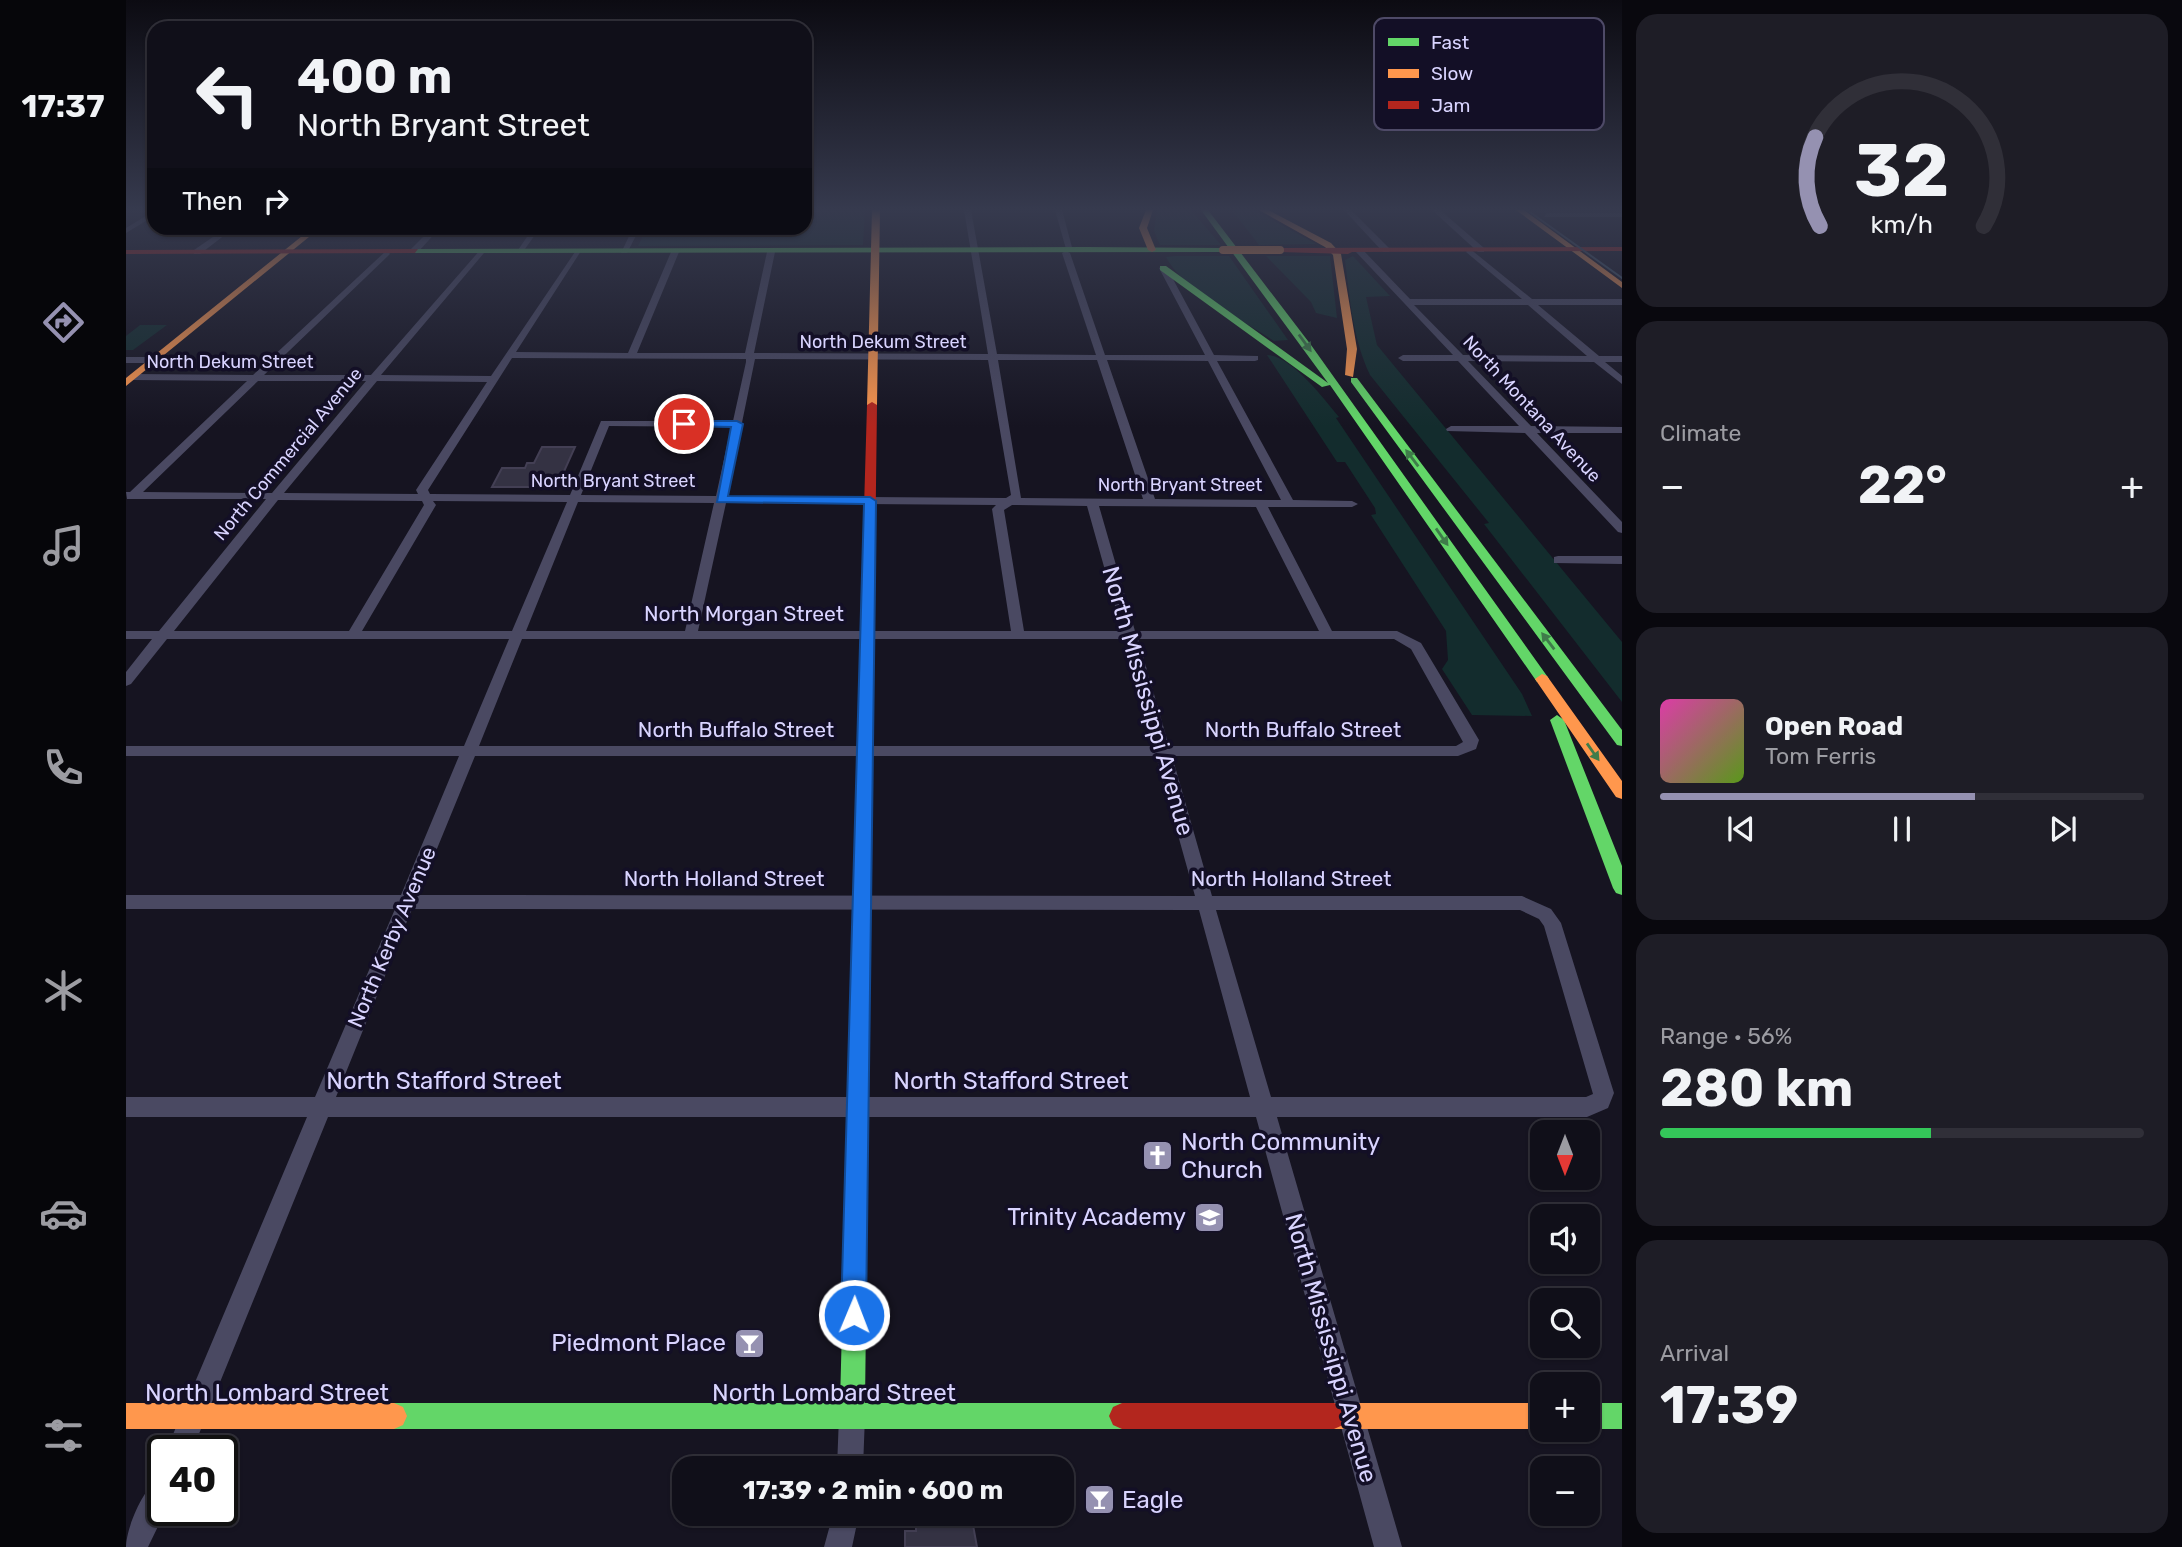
<!DOCTYPE html>
<html lang="en">
<head>
<meta charset="utf-8">
<style>
  :root { --surface:#100f19; --page:#1e1d26; --text:#f1f3f6; --muted:#9c9ca2; --line:#302f38; --accent:#9591b1 }
  body { margin:0; font-family:Rubik,sans-serif; background:var(--page); color:var(--text); height:100vh; display:flex; flex-direction:column; font-size:26px; white-space:nowrap }
  * { box-sizing:border-box; margin:0 }
  p { font-size:23px; color:var(--muted) }
  .icon { flex:none; width:38px; height:38px; fill:none; stroke:currentColor; stroke-width:2; stroke-linecap:round; stroke-linejoin:round }
  .map { position:relative; flex:1; overflow:hidden }
  .panel { display:flex; flex-direction:column; gap:14px; padding:14px; background:#09080e; width:560px }
  .panel>* { flex:none }
  .banner { position:absolute; left:21px; top:21px; width:665px; height:214px; border-radius:21px; box-shadow:0 2px 5px #0004,0 0 0 2px var(--line); background:#100f19; color:var(--text); overflow:hidden }
  .needle { width:46px; rotate:180deg }
  .tools { position:absolute; left:1404px; top:1120px; display:grid; gap:14px }
  .tools a { display:grid; place-items:center; width:70px; height:70px; border-radius:14px; background:var(--surface); box-shadow:0 2px 5px #0004,0 0 0 2px var(--line); font-size:35px }
  .speed { position:absolute; left:21px; top:1435px; display:flex; gap:14px; font-size:35px; font-weight:700; text-align:center }
  .speed>* { display:grid; place-content:center; width:91px; height:91px; border-radius:50%; background:var(--surface); box-shadow:0 2px 5px #0004,0 0 0 2px var(--line); line-height:1 }
  .speed .limit { border:4px solid #111; border-radius:10px; background:#fff; color:#111 }
  .pin { position:absolute; display:grid; place-items:center; width:60px; height:60px; color:#fff; margin:-30px; border:4px solid #fff; border-radius:50%; box-shadow:0 2px 7px #0007 }
  .me { position:absolute; width:77px; margin:-38px; rotate:1deg; stroke-linejoin:round; filter:drop-shadow(0 0 5px #0008) }
  .turn { display:flex; align-items:center; gap:24px; height:147px; padding:0 35px; font-size:32px }
  .turn .icon { width:91px; height:91px; stroke-width:2.5 }
  .turn b { display:block; font-size:49px; line-height:60px }
  .then { display:flex; align-items:center; height:66px; padding:0 35px; background:#0003; gap:14px; font-size:26px }
  .big { font-size:52px; font-weight:700; line-height:1.1 }
  .panel .tile { flex:1; display:flex; flex-direction:column; justify-content:center; gap:10px; min-width:0; padding:0 24px; border-radius:21px; background:var(--page) }
  .panel .dial { align-items:center; gap:0 }
  .dial svg { height:182px; overflow:visible; fill:none; stroke:var(--line); stroke-width:7; stroke-linecap:round; text-anchor:middle }
  .dial text { fill:var(--text); stroke:none }
  .song { display:flex; align-items:center; gap:21px }
  .cover { width:84px; height:84px; border-radius:10px; background:linear-gradient(135deg,hsl(320 70% 55%),hsl(90 70% 35%)) }
  .played { height:7px; border-radius:4px; background:linear-gradient(90deg,var(--accent) 65%,var(--line) 65%) }
  .keys { display:flex; justify-content:space-around; direction:ltr }
  .heat { display:flex; justify-content:space-between; align-items:center; font-size:38px; direction:ltr }
  .charge { height:10px; border-radius:5px; background:linear-gradient(90deg,#34c759 56%,var(--line) 0) }
  .trip { position:absolute; left:546px; top:1456px; width:402px; height:70px; border-radius:21px; background:var(--surface); box-shadow:0 2px 5px #0004,0 0 0 2px var(--line); font-weight:700; line-height:70px; text-align:center }
  main { display:flex; flex:1; min-height:0 }
  .menu { display:flex; flex-direction:column; width:126px; justify-content:space-around; align-items:center; background:#06060a; color:var(--muted) }
  .menu .icon { width:49px; height:49px }
  .menu .active { color:var(--accent) }
  .menu b { font-size:32px; color:var(--text) }
  .map>svg:first-child { display:block }
</style>
</head>
<body>
<main>
<nav class="menu">
<b>17:37</b>
<svg class="icon active" aria-label="directions" viewBox="0 0 24 24"><path d="M12 3l9 9-9 9-9-9zM9 14v-3h6M13 9l2 2-2 2"/></svg>
<svg class="icon" aria-label="music" viewBox="0 0 24 24"><path d="M9 18V5l10-2v13"/><circle cx="6" cy="18" r="3"/><circle cx="16" cy="16" r="3"/></svg>
<svg class="icon" aria-label="phone" viewBox="0 0 24 24"><path d="M5 4h4l2 5-3 2q2 4 5 5l2-3 5 2v4C11 20 4 13 5 4z"/></svg>
<svg class="icon" aria-label="climate" viewBox="0 0 24 24"><path d="M12 3v18M4 7l16 10M4 17L20 7"/></svg>
<svg class="icon" aria-label="car" viewBox="0 0 24 24"><path d="M5 17H2v-5l4-1 3-4h7l3 4 3 1v5h-3M9 17h6M6 11h13"/><circle cx="7" cy="17" r="2"/><circle cx="17" cy="17" r="2"/></svg>
<svg class="icon" aria-label="filters" viewBox="0 0 24 24"><path d="M4 7h16M4 17h16"/><circle cx="9" cy="7" r="2"/><circle cx="15" cy="17" r="2"/></svg>
</nav>
<div class="map">
<svg width="1496" height="1547" viewBox="0 0 1496 1547">
  <rect width="100%" height="100%" fill="#161421"/>
  <path fill="#132c2d" d="M679 210H739L737 245 512 246 521 228H679Z
    M1031 210H1065L1095 245H1034L1028 231Z
    M1106 210H1128L1190 244 1133 245Z
    M1049 256H1103L1162 340 1148 341C1118 321 1055 288 1040 257Z
    M1140 256H1204L1211 318 1190 313 1185 302Z
    M1227 256 1264 296 1240 297 1251 345 1496 642V702L1358 524 1363 523 1244 375C1227 339 1224 300 1219 260Z
    M14 325H41L7 350H0V336Z
    M1141 355C1165 355 1198 399 1213 417L1210 418 1396 694 1406 716 1346 715 1316 669 1322 660 1320 631 1245 515 1250 514 1249 508 1219 462H1211Z"/>
  <path fill="#343243" stroke="#433f54" stroke-width="2" d="M416 447H449L431 487H366L376 468H399L401 463H408Z
    M790 1514H845L851 1547H779V1531H790Z"/>
  <g fill="none" stroke-linecap="round" stroke-linejoin="round">
    <path fill="#4a4962" fill-rule="evenodd" d="M838 210H845L871 354 970 355 936 253 940 251 944 253 979 355H1079L1033 268 1037 266 1041 268 1088 355 1132 356V360L1129 361H1091L1167 500 1226 501 1232 504 1226 507H1142L1206 631H1271L1295 643 1353 740 1350 749 1332 756H1046L1086 896H1396L1425 909 1435 923 1488 1093 1482 1108 1461 1117H1151L1276 1547H1248L1130 1117H202L66 1451H40L181 1117H0V1097H189L269 909H0V895H275L333 756H0V746H338L383 639H41L5 684 0 686V672L26 639H0V631H33L140 499H1L0 492H4L121 381 7 380 2 377 7 374 127 375 261 250 264 254 138 375H245L355 249 358 253 255 375 365 376 451 249 455 251 390 352 502 353 545 252 549 250 553 252 511 353H619L641 252 645 250 649 252 628 353 862 354ZM386 358 620 359V362L607 421H475L444 495 304 494 302 490ZM629 359 862 360 885 495 880 498 601 496ZM872 360H971L1017 499 895 498ZM981 360 1082 361 1155 500 1029 499ZM132 381H240L146 493 17 492ZM251 381 361 382 290 490 292 494 158 493ZM483 426 605 427 590 496 455 495ZM152 500 296 501 298 505 223 631H48ZM307 501 441 502 386 631H236L310 505ZM452 502 588 503 559 631H400ZM600 503 870 505 866 509 885 631H572ZM886 505 961 506 996 631H898L878 510ZM973 506 1130 507 1193 631H1009ZM396 639H998L1027 746H353ZM1012 639H1268L1285 649 1337 742 1330 746H1043ZM349 756H1030L1069 896 292 895ZM286 909 1073 910 1124 1097H210ZM1090 910H1394L1413 919 1418 926 1467 1094 1460 1097H1145Z
      M929 210H936L947 251 940 249Z
      M1218 210H1225L1263 248V252H1257Z
      M1306 210H1314L1358 248V252H1352Z
      M28 211V216L0 233V228Z
      M1421 213H1496V217H1418Z
      M100 228H108L74 254H68V250Z
      M306 228H314L291 253H285V249Z
      M407 228H414L396 253H390Z
      M507 228H514L501 253H495Z
      M1343 248 1406 299H1496V305H1412L1473 356H1496V362H1479L1496 376V384L1468 362 1342 361 1405 426 1496 427V433H1411L1496 522V533L1492 532 1399 433 1321 431 1320 429 1325 426H1393L1332 361H1277L1272 358 1277 355H1327L1230 252 1237 250 1284 299H1396L1340 252ZM1288 305H1402L1461 356 1337 355Z
      M0 357H28L33 360 28 363H0Z
      M1432 556H1496V564L1428 563V557Z
      M726 1403 735 1407 739 1416 737 1468H711L713 1416 717 1407Z
      M37 1476V1510H40L22 1547H0C0 1528 19 1483 37 1476Z
      M707 1514H733L726 1547H698Z"/>
    <path fill="#63d668" fill-rule="evenodd" d="M1075 210H1082L1185 345 1421 676 1423 679 1421 682H1411L1204 385 1196 387 1034 270V266H1040L1202 383Z
      M960 247 1097 248 1101 250 1097 252 289 253 285 251 289 249Z
      M1225 378H1231L1496 730V746L1491 745 1225 382Z
      M741 641 748 645 739 1403H996L1005 1407 1009 1416 1005 1425 996 1429H268L259 1425 255 1416 259 1407 268 1403H714L734 645Z
      M1431 715 1438 720 1496 866V895L1490 893 1487 888 1424 720Z
      M1461 1403H1496V1429H1461Z"/>
    <path fill="#ff974d" fill-rule="evenodd" d="M746 210H754L751 405 746 408 741 405Z
      M1020 210H1027L1021 228 1030 250 1026 252 1022 250 1013 228Z
      M1133 210H1142L1205 243 1215 254 1231 349 1227 377 1219 375 1221 349 1207 255 1199 247Z
      M1390 210H1398L1496 282V288Z
      M186 228H194L0 386V378Z
      M1416 674 1421 676 1496 781V799L1490 797 1409 679Z
      M0 1403H268L277 1407 281 1416 277 1425 268 1429H0Z
      M1208 1403H1416V1429H1208L1199 1425 1195 1416 1199 1407Z"/>
    <path fill="#b3261e" fill-rule="evenodd" d="M1496 247V251L1226 252 1222 254 1154 252 1150 250 1154 248Z
      M292 249 289 253 0 254V250Z
      M746 402 751 405 748 645 741 649 734 645 741 405Z
      M996 1403H1208L1217 1407 1221 1416 1217 1425 1208 1429H996L987 1425 983 1416 987 1407Z"/>
    <path stroke="#43596b" stroke-width="2" d="M1401 210 1496 278"/>
    <path stroke="#ff974d" stroke-width="8" d="M1097 250H1154"/>
  </g>
  <defs><path id="oneway-solid" d="M-6-.8H1V-3.2L6.5 0L1 3.2V.8H-6Z" transform="scale(1.75)"/></defs>
  <g fill="#3f7c4a">
    <use href="#oneway-solid" transform="translate(1179 343) rotate(54)"/>
    <use href="#oneway-solid" transform="translate(1286 458) rotate(-127)"/>
    <use href="#oneway-solid" transform="translate(1316 537) rotate(55)"/>
    <use href="#oneway-solid" transform="translate(1422 641) rotate(-127)"/>
    <use href="#oneway-solid" transform="translate(1467 752) rotate(55)"/>
  </g>
  <linearGradient id="sky" x2="0" y2="1"><stop stop-color="#0c0b12"/><stop offset="0.49" stop-color="#363a4e"/><stop offset="1" stop-color="#363a4e" stop-opacity="0"/></linearGradient>
  <rect width="1496" height="427" fill="url(#sky)"/>
  <path fill="#1a73e8" stroke="#114b97" stroke-width="2" d="M558 421H611L617 424 602 496 744 497 750 501 740 1315 736 1324 728 1327 719 1324 715 1315 738 504 591 502 605 427 555 426 553 424Z"/>
  <defs>
    <symbol id="church-square" viewBox="-11 -11 22 22"><rect x="-9" y="-9" width="18" height="18" rx="4" fill="#9591b1" stroke="#130f26"/><path d="M-1.2-6h2.4v3.5h3.3v2.4h-3.3V6h-2.4V-.1h-3.3v-2.4h3.3Z" fill="#fff"/></symbol>
    <symbol id="school-square" viewBox="-11 -11 22 22"><rect x="-9" y="-9" width="18" height="18" rx="4" fill="#9591b1" stroke="#130f26"/><path d="M0-5L7-2L0 1L-7-2ZM-4 1L0 2.5L4 1V4Q0 6-4 4Z" fill="#fff"/></symbol>
    <symbol id="bar-square" viewBox="-11 -11 22 22"><rect x="-9" y="-9" width="18" height="18" rx="4" fill="#9591b1" stroke="#130f26"/><path d="M-6-5H6L.8 .8V4.5H3.5V6h-7V4.5H-.8V.8Z" fill="#fff"/></symbol>
  </defs>
  <g fill-rule="evenodd">
    <use href="#church-square" x="1014" y="1138" width="35" height="35"/>
    <use href="#school-square" x="1066" y="1200" width="35" height="35"/>
    <use href="#bar-square" x="606" y="1326" width="35" height="35"/>
    <use href="#bar-square" x="956" y="1482" width="35" height="35"/>
  </g>
  <g text-anchor="middle" stroke-width="7" stroke-linejoin="round" paint-order="stroke">
    <g font-size="18" fill="#d9d4ff" stroke="#130f26">
      <text x="757" y="348">North Dekum Street</text>
      <text x="104" y="368">North Dekum Street</text>
      <text transform="translate(1406 409) rotate(47)" y="6">North Montana Avenue</text>
      <text transform="translate(162 454) rotate(-50)" y="6">North Commercial Avenue</text>
      <text x="487" y="487">North Bryant Street</text>
      <text x="1054" y="491">North Bryant Street</text>
    </g>
    <g font-size="21" fill="#d9d4ff" stroke="#130f26">
      <text x="618" y="621">North Morgan Street</text>
      <text x="610" y="737">North Buffalo Street</text>
      <text x="1177" y="737">North Buffalo Street</text>
      <text x="598" y="886">North Holland Street</text>
      <text x="1165" y="886">North Holland Street</text>
      <text transform="translate(266 937) rotate(-67)" y="7">North Kerby Avenue</text>
    </g>
    <g font-size="24" fill="#d9d4ff" stroke="#130f26">
      <text transform="translate(1022 701) rotate(74)" y="8">North Mississippi Avenue</text>
      <text x="318" y="1089">North Stafford Street</text>
      <text x="885" y="1089">North Stafford Street</text>
      <text transform="translate(1205 1348) rotate(74)" y="8">North Mississippi Avenue</text>
      <text x="141" y="1401">North Lombard Street</text>
      <text x="708" y="1401">North Lombard Street</text>
    </g>
    <g font-size="24" fill="#d9d4ff" stroke="#130f26" text-anchor="start">
      <text x="1055" y="1150">North Community<tspan x="1055" dy="28">Church</tspan></text>
      <text x="1060" y="1225" text-anchor="end">Trinity Academy</text>
      <text x="600" y="1351" text-anchor="end">Piedmont Place</text>
      <text x="996" y="1508">Eagle</text>
    </g>
  </g>
  <rect x="1248" y="18" width="230" height="112" rx="10" fill="#130f26" stroke="#4e4a67" stroke-width="2"/>
  <rect x="1262" y="38" width="31" height="8" fill="#63d668"/>
  <rect x="1262" y="69" width="31" height="9" fill="#ff974d"/>
  <rect x="1262" y="101" width="31" height="8" fill="#b3261e"/>
  <g font-size="19" fill="#d9d4ff">
    <text x="1305" y="49">Fast</text>
    <text x="1305" y="80">Slow</text>
    <text x="1305" y="112">Jam</text>
  </g>
</svg>
<div class="tools">
<a><svg class="needle" viewBox="-14 -14 28 28"><path d="M0-13l5 13h-10z" fill="#e53935"/><path d="M0 13l5-13h-10z" fill="#9c9ca2"/></svg></a>
<a><svg class="icon" aria-label="sound" viewBox="0 0 24 24"><path d="M4 9h4l5-4v14l-5-4H4zM17 9q2 3 0 6"/></svg></a>
<a><svg class="icon" aria-label="search" viewBox="0 0 24 24"><circle cx="10" cy="10" r="6"/><path d="M15 15l6 6"/></svg></a>
<a>+</a>
<a>−</a>
</div>
<div class="speed"><div class="limit">40</div></div>
<div class="pin" style="left:558px;top:424px;background:#d93025"><svg class="icon" aria-label="arrive" viewBox="0 0 24 24"><path d="M6 21V4h12l-3 4 3 4H6"/></svg></div>
<svg class="me" style="left:728px;top:1315px" viewBox="-20 -20 40 40"><circle r="17" fill="#1a73e8" stroke="#fff" stroke-width="3"/><path d="M0-11L8 9 0 5-8 9z" fill="#fff"/></svg>
<div class="trip">17:39 · 2 min · 600 m</div>
<div class="banner">
<div class="turn"><svg class="icon" aria-label="left" viewBox="0 0 24 24"><path d="M17 20v-9H6M10 6l-5 5 5 5"/></svg><div><b>400 m</b>North Bryant Street</div></div>
<div class="then">Then<svg class="icon" aria-label="right" viewBox="0 0 24 24"><path d="M7 20v-9h11M14 6l5 5-5 5"/></svg></div>
</div>
</div>
<section class="panel">
<div class="tile dial"><svg viewBox="0 0 100 80">
<path d="M14 69A42 42 0 1 1 86 69"/>
<path d="M14 69A42 42 0 0 1 12 30" stroke="#9591b1"/>
<text x="50" y="56" font-size="32" font-weight="700">32</text>
<text x="50" y="72" font-size="11">km/h</text>
</svg></div>
<div class="tile"><p>Climate</p>
<div class="heat"><a>−</a><b class="big">22°</b><a>+</a></div>
</div>
<div class="tile">
<div class="song"><i class="cover"></i><div><b>Open Road</b><p>Tom Ferris</p></div></div>
<div class="played"></div>
<div class="keys"><svg class="icon" aria-label="previous" viewBox="0 0 24 24"><path d="M18 5L8 12l10 7zM5 5v14"/></svg><svg class="icon" aria-label="pause" viewBox="0 0 24 24"><path d="M8 5v14M16 5v14"/></svg><svg class="icon" aria-label="next" viewBox="0 0 24 24"><path d="M6 5l10 7-10 7zM19 5v14"/></svg></div>
</div>
<div class="tile"><p>Range · 56%</p><b class="big">280 km</b><div class="charge"></div></div>
<div class="tile"><p>Arrival</p><b class="big">17:39</b></div>
</section>
</main>
</body>
</html>
